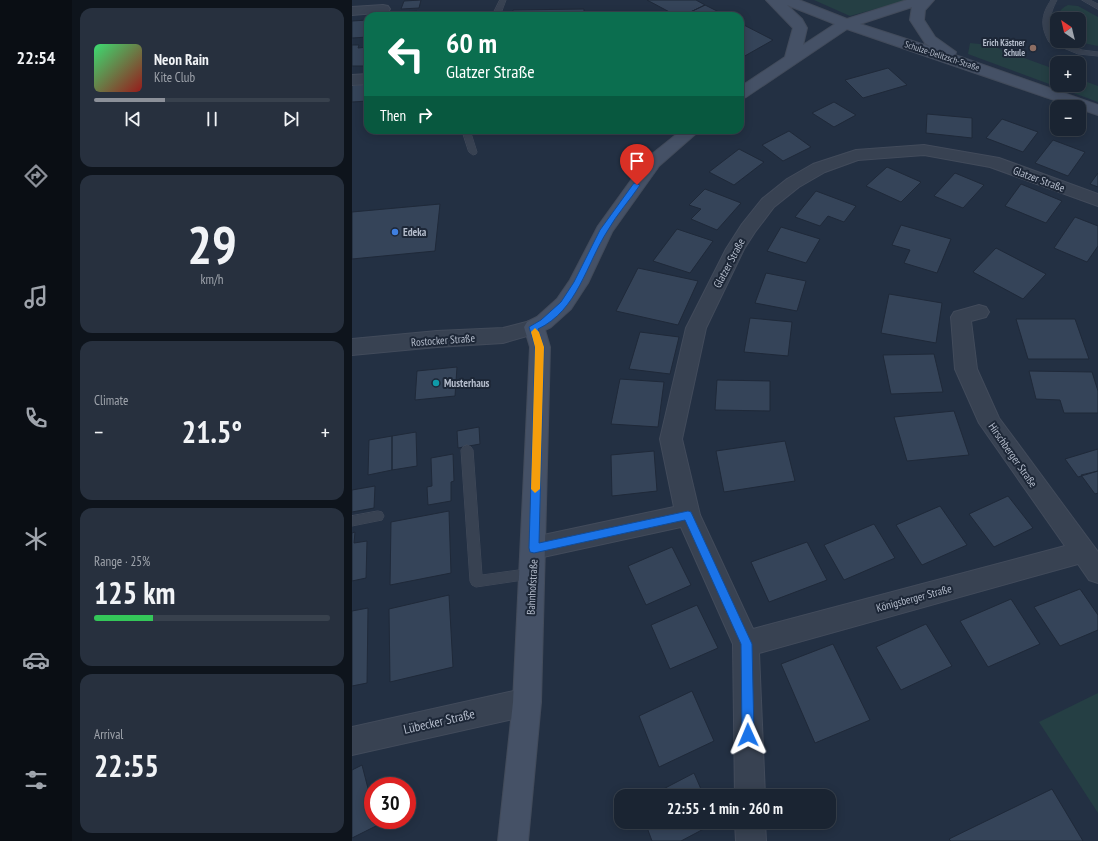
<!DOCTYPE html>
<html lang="en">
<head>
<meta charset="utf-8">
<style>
  :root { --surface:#1a2432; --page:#27303e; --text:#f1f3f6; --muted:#9fa4ac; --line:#38414d; --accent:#8c9099 }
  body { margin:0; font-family:"PT Sans Narrow",sans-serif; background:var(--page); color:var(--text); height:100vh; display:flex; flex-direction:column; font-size:15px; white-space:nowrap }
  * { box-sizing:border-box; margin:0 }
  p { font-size:13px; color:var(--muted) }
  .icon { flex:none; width:22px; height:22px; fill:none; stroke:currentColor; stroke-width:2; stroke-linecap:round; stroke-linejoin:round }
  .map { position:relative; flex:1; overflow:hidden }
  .side { display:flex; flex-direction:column; gap:8px; padding:8px; background:#0e141c; width:280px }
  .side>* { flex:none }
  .hud { position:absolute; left:12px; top:12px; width:380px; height:122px; border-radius:12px; box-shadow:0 2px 10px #0003,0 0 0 1px var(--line); background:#0b6e4f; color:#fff; overflow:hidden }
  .needle { width:26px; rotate:325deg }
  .buttons { position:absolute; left:698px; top:12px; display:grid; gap:8px }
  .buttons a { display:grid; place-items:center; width:36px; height:36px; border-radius:8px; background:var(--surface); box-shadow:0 2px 10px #0003,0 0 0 1px var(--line); font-size:20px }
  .speed { position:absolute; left:12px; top:777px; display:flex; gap:8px; font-size:20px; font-weight:700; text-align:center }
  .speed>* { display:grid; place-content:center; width:52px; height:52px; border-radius:50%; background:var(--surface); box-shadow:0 2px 10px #0003,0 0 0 1px var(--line); line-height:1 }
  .speed .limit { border:6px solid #d22; background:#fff; color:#111 }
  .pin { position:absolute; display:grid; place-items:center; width:34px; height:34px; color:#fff; margin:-41px -17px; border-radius:50% 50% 50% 0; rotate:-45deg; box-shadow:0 0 4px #0007 }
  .pin .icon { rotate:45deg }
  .me { position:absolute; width:44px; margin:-22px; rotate:359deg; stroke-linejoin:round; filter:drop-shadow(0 0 3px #0008) }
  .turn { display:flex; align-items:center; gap:14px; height:84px; padding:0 16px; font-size:18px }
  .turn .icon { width:52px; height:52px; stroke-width:2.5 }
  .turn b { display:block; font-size:28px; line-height:34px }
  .then { display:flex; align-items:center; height:38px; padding:0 16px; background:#0003; gap:8px; font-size:15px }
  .big { font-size:30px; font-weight:700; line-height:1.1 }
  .side .widget { flex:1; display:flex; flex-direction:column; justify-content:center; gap:6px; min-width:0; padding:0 14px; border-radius:12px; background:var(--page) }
  .side .dial { align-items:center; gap:0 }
  .dial b { font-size:52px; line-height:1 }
  .song { display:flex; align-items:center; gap:12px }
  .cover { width:48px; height:48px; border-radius:6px; background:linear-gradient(135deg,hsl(140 70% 55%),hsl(0 70% 35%)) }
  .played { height:4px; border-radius:2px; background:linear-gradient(90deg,var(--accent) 30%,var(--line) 30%) }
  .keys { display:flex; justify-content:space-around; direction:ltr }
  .heat { display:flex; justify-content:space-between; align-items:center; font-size:22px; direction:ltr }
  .charge { height:6px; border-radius:3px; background:linear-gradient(90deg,#34c759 25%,var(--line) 0) }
  .trip { position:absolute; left:262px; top:789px; width:222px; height:40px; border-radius:12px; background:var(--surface); box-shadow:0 2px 10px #0003,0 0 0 1px var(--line); font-weight:700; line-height:40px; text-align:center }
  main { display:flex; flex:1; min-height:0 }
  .dock { display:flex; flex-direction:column; width:72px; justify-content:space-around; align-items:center; background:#0a0e14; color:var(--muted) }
  .dock .icon { width:28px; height:28px }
  .dock .active { color:var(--accent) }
  .dock b { font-size:18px; color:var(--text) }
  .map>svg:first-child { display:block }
</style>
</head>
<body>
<main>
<nav class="dock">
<b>22:54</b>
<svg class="icon active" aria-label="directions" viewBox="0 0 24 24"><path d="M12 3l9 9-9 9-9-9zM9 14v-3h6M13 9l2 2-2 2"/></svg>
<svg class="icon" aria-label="music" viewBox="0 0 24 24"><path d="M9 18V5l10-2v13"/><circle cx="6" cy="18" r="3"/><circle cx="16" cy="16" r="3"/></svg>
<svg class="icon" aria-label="phone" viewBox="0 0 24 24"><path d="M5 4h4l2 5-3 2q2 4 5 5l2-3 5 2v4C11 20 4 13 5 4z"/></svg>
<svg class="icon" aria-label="climate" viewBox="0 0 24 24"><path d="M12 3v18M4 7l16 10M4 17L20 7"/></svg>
<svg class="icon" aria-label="car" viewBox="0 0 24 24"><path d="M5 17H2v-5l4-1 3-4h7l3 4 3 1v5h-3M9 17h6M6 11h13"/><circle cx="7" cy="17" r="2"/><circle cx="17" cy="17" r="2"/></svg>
<svg class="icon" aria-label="filters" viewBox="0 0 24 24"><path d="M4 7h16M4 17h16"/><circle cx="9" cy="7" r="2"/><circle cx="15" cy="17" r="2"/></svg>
</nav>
<section class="side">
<div class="widget">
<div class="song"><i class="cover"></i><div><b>Neon Rain</b><p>Kite Club</p></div></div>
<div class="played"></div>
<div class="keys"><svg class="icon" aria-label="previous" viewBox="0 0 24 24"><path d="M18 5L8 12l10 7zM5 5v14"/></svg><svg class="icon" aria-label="pause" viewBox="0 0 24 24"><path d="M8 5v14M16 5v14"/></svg><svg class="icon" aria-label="next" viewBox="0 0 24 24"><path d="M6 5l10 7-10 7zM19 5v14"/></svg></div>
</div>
<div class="widget dial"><b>29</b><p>km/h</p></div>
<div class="widget"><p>Climate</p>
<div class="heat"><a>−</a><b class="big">21.5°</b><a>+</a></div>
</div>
<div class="widget"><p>Range · 25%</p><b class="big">125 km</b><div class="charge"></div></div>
<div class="widget"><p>Arrival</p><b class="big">22:55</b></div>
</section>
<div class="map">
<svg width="746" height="841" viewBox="0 0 746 841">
  <rect width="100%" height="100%" fill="#233043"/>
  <path fill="#253f44" d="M462 0H556L498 16Z
    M716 5 726 6 746 17V46L721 41H727V19H705V28C705 17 705 10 716 5Z
    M618 43 637 45 705 70V85H727V79L746 86V102L616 54Z
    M746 693V813L687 722Z"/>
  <path fill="#354459" stroke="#1f2939" d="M69 0 67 8 49 9 52 1Z
    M295 0H344L353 5 330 16H325Z
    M353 5 375 16H330Z
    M232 9V16H160L161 10Z
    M65 11V16H48L49 12Z
    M16 20V37L0 38V21Z
    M388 23 421 40 391 57 388 55Z
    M0 45H7L6 48 16 47 12 66H0Z
    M536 68 555 85 511 98 493 80Z
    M16 84V101L0 102V85Z
    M482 102 504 115 482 127 460 113Z
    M575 114 620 118V138L574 133Z
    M650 119 686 132 671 152 634 138Z
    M437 131 459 147 431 161 410 145Z
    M701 140 733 152 716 176 683 163Z
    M387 149 412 162 382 185 357 172Z
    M535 167 569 182 549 202 514 186Z
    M603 173 632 185 611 208 582 196Z
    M746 173V187L738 184Z
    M669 184 710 201 694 223 653 206Z
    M353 189 389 203 365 230 339 219 349 209 337 205Z
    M464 191 504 206 492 222 476 216 468 226 443 217Z
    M88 204 83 251 0 259V212Z
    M723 217 746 226V246L735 262 702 248Z
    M549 225 599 239 585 273 552 263 558 250 540 245Z
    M429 227 468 239 454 263 415 251Z
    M325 229 361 241 338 273 301 261Z
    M644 248 694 274 671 299 621 272Z
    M286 268 346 281 326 325 264 311Z
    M414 273 454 281 445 311 403 303Z
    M537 294 590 303 584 343 529 333Z
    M398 318 440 322 436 356 392 352Z
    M664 319H723L737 359H676Z
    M288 332 327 337 318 374 277 369Z
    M582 354 591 392 539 394 531 355Z
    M105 367 103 396 63 400 65 371Z
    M677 371 740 372 746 391V413H712L708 400 684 399Z
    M268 379 312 382 306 427 259 424Z
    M365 380 418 381V411L363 410Z
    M602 411 617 455 555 461 542 417Z
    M127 427 128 444 106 448 105 431Z
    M64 432 65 466 40 470V436Z
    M40 436V470L16 475 17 440Z
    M433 441 443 481 372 492 364 451Z
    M746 449V471L726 477 713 459Z
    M302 451 305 491 260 496 259 455Z
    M101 454 102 481 99 482V501L76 505 75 487 80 486 79 458Z
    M746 471V493L743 494 729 475Z
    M23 486 22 508 0 512V490Z
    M656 496 681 528 642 547 617 514Z
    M588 506 615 545 570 565 544 525Z
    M97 511 99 573 38 585 39 522Z
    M522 524 543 558 492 580 472 545Z
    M3 532 2 543 15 541 14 578 0 581V533Z
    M455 542 475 580 417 602 399 562Z
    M320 547 339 585 294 605 276 566Z
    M728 589 746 615V630L708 646 682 607Z
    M97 595 101 667 38 682 37 609Z
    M659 599 688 644 636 667 608 621Z
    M345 605 366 648 318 669 299 625Z
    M16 608 15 683 0 686V611Z
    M574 624 600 666 549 690 524 647Z
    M481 644 518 720 463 743 429 664Z
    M340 691 362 741 307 767 287 716Z
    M10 765 21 808V820H24L26 825 0 838V770Z
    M342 773 352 796H298Z
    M700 789 731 841H599L597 839Z
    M293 822H363V823L329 841H300Z"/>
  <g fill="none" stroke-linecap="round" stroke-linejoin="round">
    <defs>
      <path id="lane" d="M148 0H154L148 16H140Z
        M699 0H705C697 15 695 27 705 41L730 50 746 52V56L726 54 697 42C688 26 689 15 699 0Z
        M730 0H738L746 4V9Z
        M110 130H118L125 152 124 154 121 155 117 152Z
        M115 445 119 447 121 450 130 575 181 568 185 570 187 574 185 578 124 587 120 585 118 581 109 450 111 447Z
        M26 511 30 512 32 516 30 520 0 526V516Z"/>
      <path id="street" d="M31 5 36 6 38 9 36 12 0 15V7Z
        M16 74V84L0 85V75Z
        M572 145 647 158 746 194V206L638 167 572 155 506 160 473 172 447 187 422 207 403 232 392 249 354 328 330 439 348 515 401 629 713 546 627 423 603 369 599 317 602 312 627 305 634 307 637 312 634 317 619 321 625 369 647 418 746 552V583L737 580 726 564 407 653 413 796H383L381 644 329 527 182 559 173 556 170 548 173 540 182 537 322 507 308 439 334 328 374 249 390 224 410 199 435 179 461 164 504 150Z
        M182 320 189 322 192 327 189 332 151 343 85 347 0 355V339L85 331 151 328Z
        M175 688 185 692 189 702 185 712 175 716 0 755V727Z
        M383 822H413L414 841H384Z"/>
      <path id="secondary" d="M414 0H447L495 19 555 0H582L573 10 572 20 583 37 604 52 603 55 746 105V115L495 29 394 97 388 99V87L433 57 441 28ZM435 5 483 24 451 45 455 28 450 19ZM560 7 558 20 573 43 579 47 508 24Z
        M330 130H348L307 166 260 232 236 283 219 309 199 327 193 330 198 347 189 702 176 841H146L161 702 178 347 172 327 175 322 185 317 205 299 218 280 246 226 295 158Z"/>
    </defs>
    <use href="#lane" stroke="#424b5b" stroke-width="1"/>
    <use href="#street" stroke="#424b5b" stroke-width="2"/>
    <use href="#secondary" stroke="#424b5b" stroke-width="2"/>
    <use href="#lane" fill="#384252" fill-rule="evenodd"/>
    <use href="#street" fill="#384252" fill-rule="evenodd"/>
    <use href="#secondary" fill="#455166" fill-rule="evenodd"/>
  </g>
  <path fill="#1a73e8" stroke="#114b97" d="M282 183 288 185C278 200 265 214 256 230 234 264 226 310 186 329L192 347 187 543 336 511 339 512 400 644 402 735 400 739 396 741 392 739 390 735 389 644 333 520 182 553 178 552 177 548 183 347 177 327 189 320 209 302 222 282 248 230Z"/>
  <path fill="#f59e0b" d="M183 328 187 332 192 347 188 489 183 493 179 489 183 347 179 332Z"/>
  <circle fill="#8d6e63" stroke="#1d2737" stroke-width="1.5" cx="681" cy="48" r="4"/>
  <circle fill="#3f7fe0" stroke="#1d2737" stroke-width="1.5" cx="43" cy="232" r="4"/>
  <circle fill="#0f9aa8" stroke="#1d2737" stroke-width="1.5" cx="84" cy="383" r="4"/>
  <g text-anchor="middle" stroke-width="4" stroke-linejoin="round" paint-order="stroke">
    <g font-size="9" font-weight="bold" fill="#b5bdcc" stroke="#1d2737" text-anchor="end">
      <text x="673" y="46">Erich Kästner<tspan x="673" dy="10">Schule</tspan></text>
    </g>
    <g font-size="9" fill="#b5bdcc" stroke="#1d2737">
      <text transform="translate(590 56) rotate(18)" y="3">Schulze-Delitzsch-Straße</text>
    </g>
    <g font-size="11" fill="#b5bdcc" stroke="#1d2737">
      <text transform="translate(687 179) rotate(20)" y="4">Glatzer Straße</text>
      <text transform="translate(377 263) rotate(-62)" y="4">Glatzer Straße</text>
      <text transform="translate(91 340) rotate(-4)" y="4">Rostocker Straße</text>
      <text transform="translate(661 455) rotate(55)" y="4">Hirschberger Straße</text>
      <text transform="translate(180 587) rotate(-87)" y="4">Bahnhofstraße</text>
      <text transform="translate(562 598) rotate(-15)" y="4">Königsberger Straße</text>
    </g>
    <g font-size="11" font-weight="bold" fill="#b5bdcc" stroke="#1d2737" text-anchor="start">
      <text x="51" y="236">Edeka</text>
      <text x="92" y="387">Musterhaus</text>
    </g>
    <g font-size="13" fill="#b5bdcc" stroke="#1d2737">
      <text transform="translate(87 721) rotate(-13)" y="5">Lübecker Straße</text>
    </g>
  </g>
</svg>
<div class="buttons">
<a><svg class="needle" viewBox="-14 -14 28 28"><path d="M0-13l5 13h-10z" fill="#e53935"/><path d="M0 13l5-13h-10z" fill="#9fa4ac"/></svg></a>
<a>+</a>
<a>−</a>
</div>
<div class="speed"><div class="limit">30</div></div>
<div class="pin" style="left:285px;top:185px;background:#d93025"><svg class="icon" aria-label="arrive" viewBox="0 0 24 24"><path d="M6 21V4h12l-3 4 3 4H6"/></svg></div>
<svg class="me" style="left:396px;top:735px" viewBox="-20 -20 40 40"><path d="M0-17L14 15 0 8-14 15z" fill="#1a73e8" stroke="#fff" stroke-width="4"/></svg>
<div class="trip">22:55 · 1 min · 260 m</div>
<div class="hud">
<div class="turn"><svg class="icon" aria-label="left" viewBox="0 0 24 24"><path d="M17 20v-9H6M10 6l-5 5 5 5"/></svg><div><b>60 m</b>Glatzer Straße</div></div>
<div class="then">Then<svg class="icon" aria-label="right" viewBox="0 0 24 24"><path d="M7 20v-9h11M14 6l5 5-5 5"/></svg></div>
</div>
</div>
</main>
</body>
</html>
